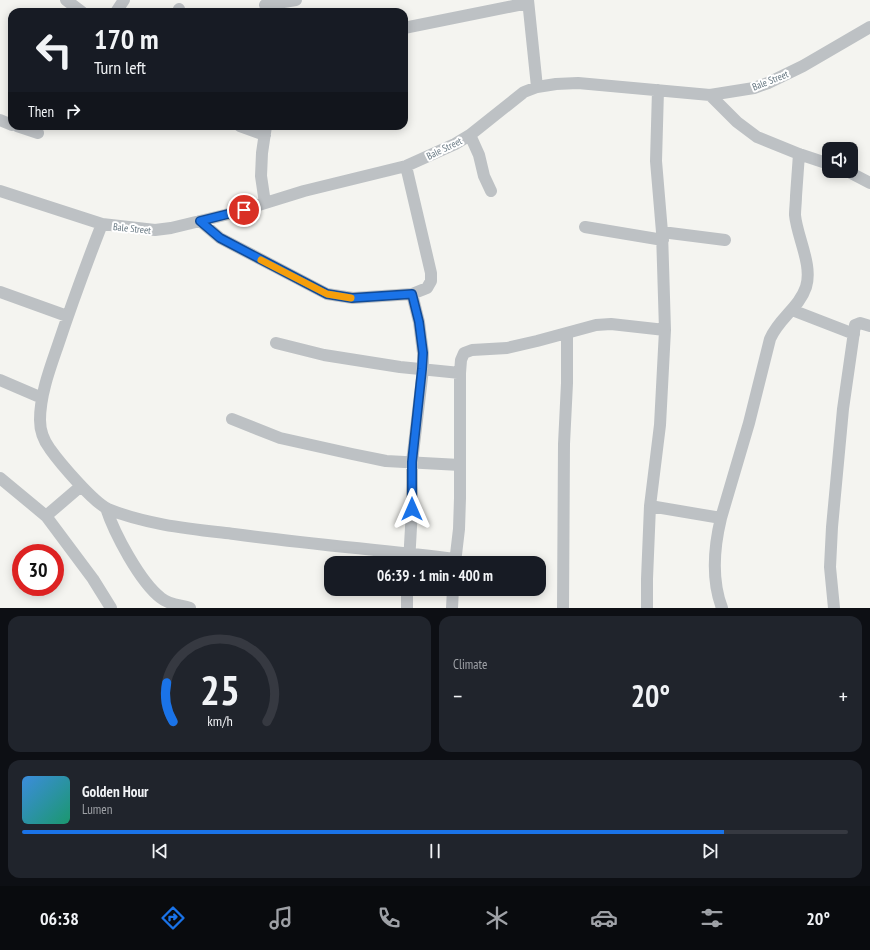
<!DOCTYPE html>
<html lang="en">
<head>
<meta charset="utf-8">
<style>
  :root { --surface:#171b24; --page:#20242c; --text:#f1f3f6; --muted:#9ea1a6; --line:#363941; --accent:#1a73e8 }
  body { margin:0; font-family:"PT Sans Narrow",sans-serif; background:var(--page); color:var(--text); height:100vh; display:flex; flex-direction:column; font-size:15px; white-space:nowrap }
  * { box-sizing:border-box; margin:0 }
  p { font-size:13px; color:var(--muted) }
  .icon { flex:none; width:22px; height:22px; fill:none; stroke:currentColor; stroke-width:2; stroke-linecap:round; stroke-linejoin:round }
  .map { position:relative; height:608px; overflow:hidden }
  .drawer { display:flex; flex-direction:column; gap:8px; padding:8px; background:#0d0f14; flex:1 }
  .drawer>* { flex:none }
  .guide { position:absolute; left:8px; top:8px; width:400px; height:122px; border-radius:12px; box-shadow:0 2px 10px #0003; background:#171b24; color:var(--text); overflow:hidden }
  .controls { position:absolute; left:822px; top:142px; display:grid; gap:8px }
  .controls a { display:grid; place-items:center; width:36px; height:36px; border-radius:8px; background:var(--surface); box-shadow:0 2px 10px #0003; font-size:20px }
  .speed { position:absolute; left:12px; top:544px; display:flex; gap:8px; font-size:20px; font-weight:700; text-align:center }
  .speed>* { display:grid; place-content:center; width:52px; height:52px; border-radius:50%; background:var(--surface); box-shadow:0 2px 10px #0003; line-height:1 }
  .speed .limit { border:6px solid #d22; background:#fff; color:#111 }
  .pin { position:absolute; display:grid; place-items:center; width:34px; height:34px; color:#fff; margin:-17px; border:2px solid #fff; border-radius:50%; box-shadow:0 1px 4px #0007 }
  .me { position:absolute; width:44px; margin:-22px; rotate:0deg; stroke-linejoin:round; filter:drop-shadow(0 0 3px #0008) }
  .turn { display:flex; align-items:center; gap:14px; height:84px; padding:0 20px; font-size:18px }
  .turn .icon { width:52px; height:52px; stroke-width:2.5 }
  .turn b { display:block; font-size:28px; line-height:34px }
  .then { display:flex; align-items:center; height:38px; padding:0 20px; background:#0003; gap:8px; font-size:15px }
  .big { font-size:30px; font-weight:700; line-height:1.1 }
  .drawer .card { flex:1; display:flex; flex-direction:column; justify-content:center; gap:6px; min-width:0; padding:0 14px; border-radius:12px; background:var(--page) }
  .drawer .dial { align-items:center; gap:0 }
  .dial svg { height:104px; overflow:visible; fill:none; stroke:var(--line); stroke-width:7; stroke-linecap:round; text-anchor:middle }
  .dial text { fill:var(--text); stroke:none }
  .song { display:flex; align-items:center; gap:12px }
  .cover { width:48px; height:48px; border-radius:6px; background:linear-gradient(135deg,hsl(210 70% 55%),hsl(160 70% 35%)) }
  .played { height:4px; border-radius:2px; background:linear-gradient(90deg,var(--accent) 85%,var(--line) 85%) }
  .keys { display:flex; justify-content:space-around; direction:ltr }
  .heat { display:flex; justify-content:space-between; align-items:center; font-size:22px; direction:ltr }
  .drawer .tiles { flex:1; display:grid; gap:8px; grid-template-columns:1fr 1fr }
  .card:last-child { grid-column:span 2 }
  .trip { position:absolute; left:324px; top:556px; width:222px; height:40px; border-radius:12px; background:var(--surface); box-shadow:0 2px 10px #0003; font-weight:700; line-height:40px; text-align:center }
  .dock { display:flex; height:64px; justify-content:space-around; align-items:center; background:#090b0e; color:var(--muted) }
  .dock .icon { width:28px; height:28px }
  .dock .selected { color:var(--accent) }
  .dock b { font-size:18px; color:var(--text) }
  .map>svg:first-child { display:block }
</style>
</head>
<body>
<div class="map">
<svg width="870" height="608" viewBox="0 0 870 608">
  <rect width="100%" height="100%" fill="#f4f4f0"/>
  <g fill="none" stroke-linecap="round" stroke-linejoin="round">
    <path stroke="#bdc1c4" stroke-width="12" d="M66 0 82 12
      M528 0 537 87
      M265 5 296 0
      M116 12 124 0
      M178 12 179 9
      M404 28 528 3
      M710 95 737 122 757 137 799 154 829 164
      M0 120 12 125
      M17 126 38 133
      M240 126 265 135
      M470 135 479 155 484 176 491 191
      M847 171 870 183
      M0 191 102 224 155 230 171 228 233 213 304 191 406 166 455 144 470 135 524 92 537 87 556 84 578 83 710 95 754 88 768 83 803 66 870 27
      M265 203 261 176 262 153 266 126
      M200 221 220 238 327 294 353 298 412 294 427 288 431 281V273L406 166
      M102 224C86 265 71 306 57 348 49 371 40 396 40 420 40 430 44 441 50 449 60 463 93 502 108 509 147 525 192 529 234 534 308 544 382 550 455 559
      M585 227 663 240
      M662 232 725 240
      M0 292 67 316
      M792 310 854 334
      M276 343 324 355 400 367 460 373
      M0 380 42 398
      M232 419 280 438 352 454 386 461 460 465
      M0 478 46 516 93 579 111 608
      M650 506 721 518
      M106 508C114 533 140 582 161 598 169 605 181 605 190 608
      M46 516 81 486
      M409 563 412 509V462L423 369V353L419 322 412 294
      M455 563 459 529 460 498V373L461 360 464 353 472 350 507 348 537 341 596 325 611 324 665 330
      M407 608V589
      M452 608 453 589
      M563 608 564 444 567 383V333
      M647 608V579L650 506 660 425 665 330 662 232 656 161 658 90
      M722 608C711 579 714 547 721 518L749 423 770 339C779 318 799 308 806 287 813 265 797 237 795 215 795 209 796 202 796 196 797 182 798 168 799 154
      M834 608 830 567 832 527 843 409 855 325 860 323 870 326"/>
  </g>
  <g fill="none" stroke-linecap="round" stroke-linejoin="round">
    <defs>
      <path id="route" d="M244 210 200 221 220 238 327 294 352 298 412 294 419 322 423 353 422 369 412 462V509"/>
    </defs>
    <use href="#route" stroke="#114b97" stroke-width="10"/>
    <use href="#route" stroke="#1a73e8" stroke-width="7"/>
    <path stroke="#f59e0b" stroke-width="7" d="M261 260 327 294 351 298"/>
  </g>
  <g text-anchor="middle" stroke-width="4" stroke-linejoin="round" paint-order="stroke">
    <g font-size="10" fill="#657680" stroke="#fff">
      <text transform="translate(770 80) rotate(-22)" y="4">Bale Street</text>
      <text transform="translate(444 148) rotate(-26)" y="4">Bale Street</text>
      <text transform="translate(132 228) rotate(6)" y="4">Bale Street</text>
    </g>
  </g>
</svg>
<div class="controls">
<a><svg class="icon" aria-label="sound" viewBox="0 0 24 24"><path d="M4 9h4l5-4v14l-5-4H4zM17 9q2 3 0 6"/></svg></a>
</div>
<div class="speed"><div class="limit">30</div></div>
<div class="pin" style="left:244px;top:210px;background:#d93025"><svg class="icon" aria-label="arrive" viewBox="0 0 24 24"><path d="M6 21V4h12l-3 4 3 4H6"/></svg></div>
<svg class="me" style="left:412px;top:509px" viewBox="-20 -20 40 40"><path d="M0-17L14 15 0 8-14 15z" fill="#1a73e8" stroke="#fff" stroke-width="4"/></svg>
<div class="trip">06:39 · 1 min · 400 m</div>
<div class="guide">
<div class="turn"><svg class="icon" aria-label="left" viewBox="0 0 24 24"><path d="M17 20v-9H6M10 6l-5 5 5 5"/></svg><div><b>170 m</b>Turn left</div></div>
<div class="then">Then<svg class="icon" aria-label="right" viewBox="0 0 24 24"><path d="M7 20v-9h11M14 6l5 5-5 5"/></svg></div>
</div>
</div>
<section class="drawer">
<div class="tiles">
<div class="card dial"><svg viewBox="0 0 100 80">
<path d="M14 69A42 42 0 1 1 86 69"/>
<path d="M14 69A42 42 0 0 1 9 39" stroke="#1a73e8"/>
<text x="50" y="56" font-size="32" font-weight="700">25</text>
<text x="50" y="72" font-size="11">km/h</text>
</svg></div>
<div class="card"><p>Climate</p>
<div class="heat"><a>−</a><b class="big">20°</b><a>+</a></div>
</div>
<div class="card">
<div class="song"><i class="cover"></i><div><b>Golden Hour</b><p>Lumen</p></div></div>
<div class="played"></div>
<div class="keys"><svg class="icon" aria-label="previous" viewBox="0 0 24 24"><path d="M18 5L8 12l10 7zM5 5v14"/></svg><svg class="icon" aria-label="pause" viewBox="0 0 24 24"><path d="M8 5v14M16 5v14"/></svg><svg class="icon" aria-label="next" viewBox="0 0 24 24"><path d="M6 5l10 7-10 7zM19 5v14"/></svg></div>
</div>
</div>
</section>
<nav class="dock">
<b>06:38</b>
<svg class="icon selected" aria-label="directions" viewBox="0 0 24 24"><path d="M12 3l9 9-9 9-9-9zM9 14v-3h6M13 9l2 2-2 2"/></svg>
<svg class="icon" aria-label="music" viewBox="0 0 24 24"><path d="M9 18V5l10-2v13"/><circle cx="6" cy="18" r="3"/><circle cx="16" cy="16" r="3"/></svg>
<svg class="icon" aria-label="phone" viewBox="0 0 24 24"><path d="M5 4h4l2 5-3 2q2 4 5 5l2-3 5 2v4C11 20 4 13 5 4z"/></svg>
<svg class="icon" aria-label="climate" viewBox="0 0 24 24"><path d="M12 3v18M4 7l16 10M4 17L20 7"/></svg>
<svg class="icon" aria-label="car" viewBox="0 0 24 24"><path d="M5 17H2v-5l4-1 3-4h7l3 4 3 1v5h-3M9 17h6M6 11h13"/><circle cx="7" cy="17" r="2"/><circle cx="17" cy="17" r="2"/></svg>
<svg class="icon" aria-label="filters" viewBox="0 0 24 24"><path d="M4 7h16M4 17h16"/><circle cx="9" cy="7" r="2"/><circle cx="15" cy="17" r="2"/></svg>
<b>20°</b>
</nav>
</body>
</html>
